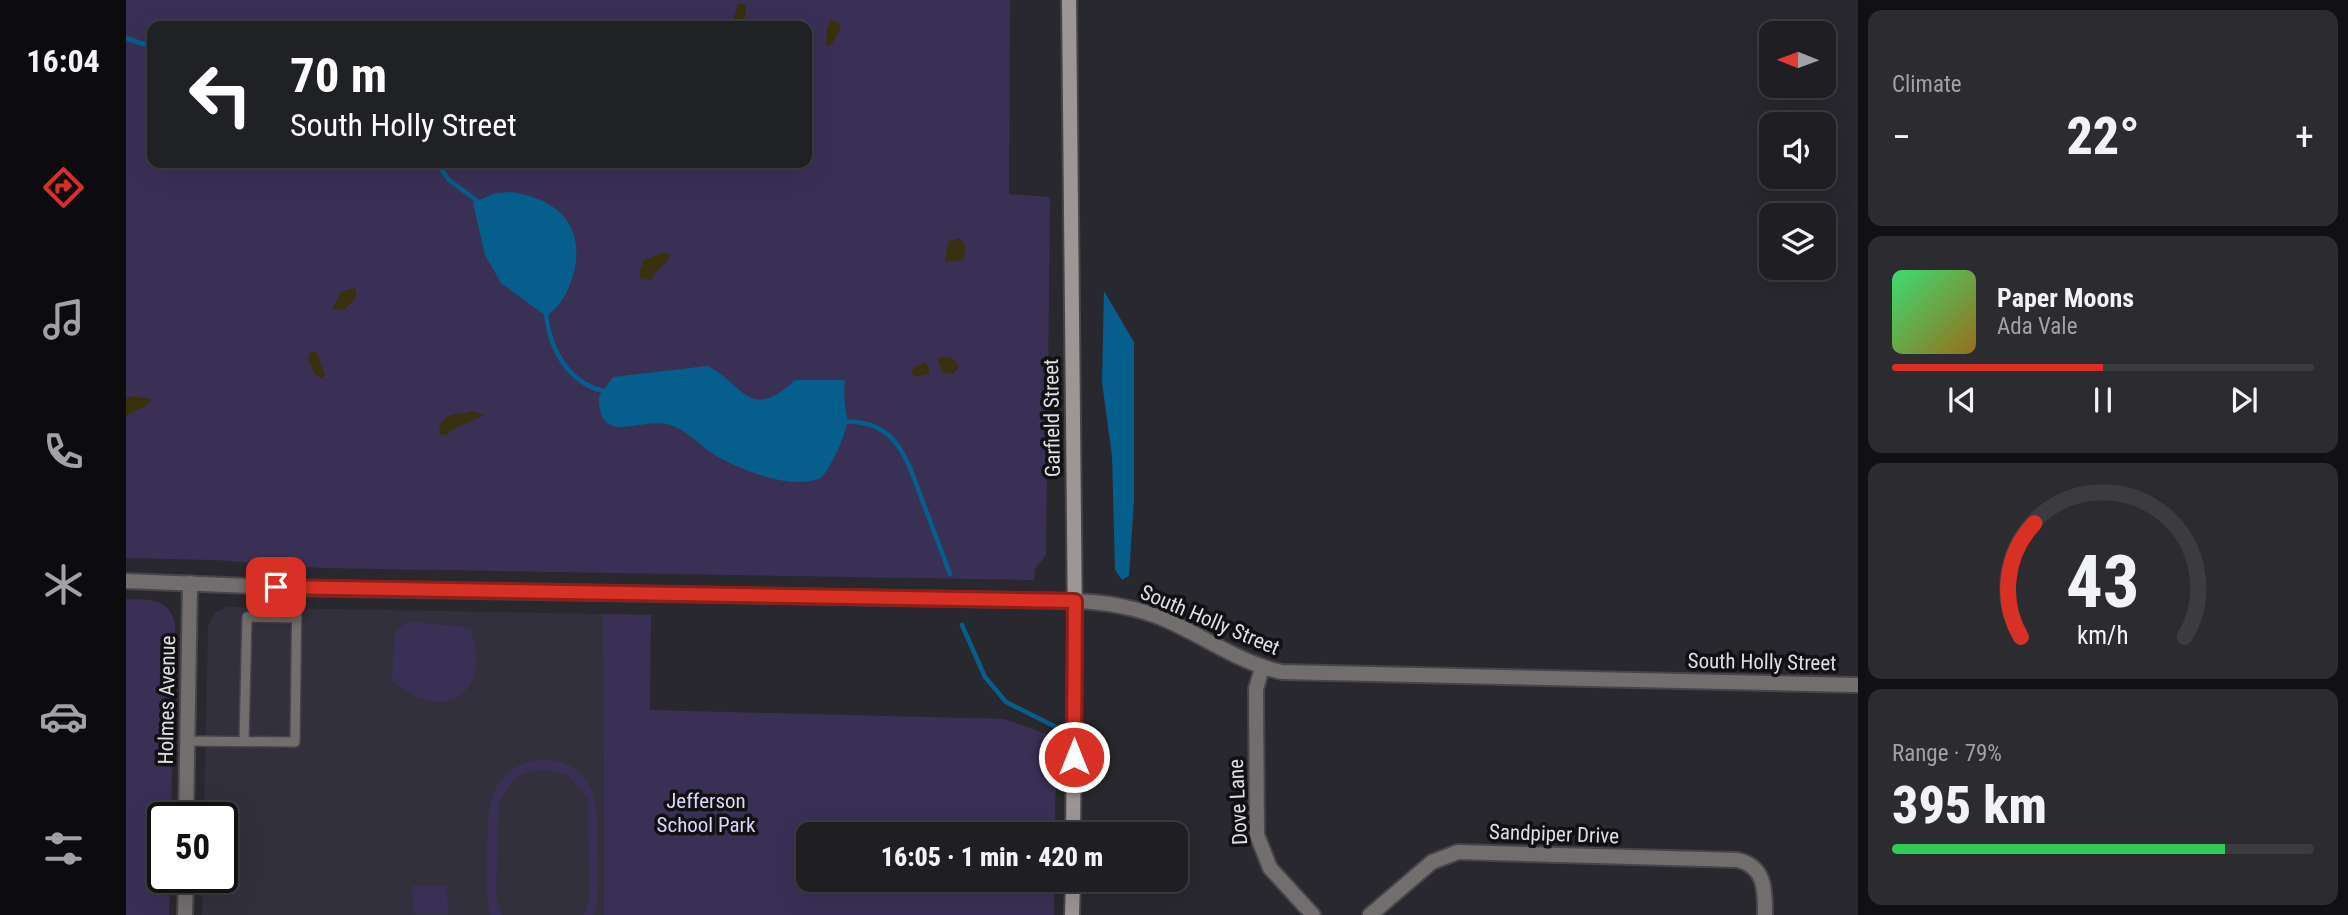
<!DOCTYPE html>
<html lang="en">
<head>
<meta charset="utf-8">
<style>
  :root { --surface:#1f1e22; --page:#2c2b2f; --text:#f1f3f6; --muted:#a1a2a5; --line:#3c3c40; --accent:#d93025 }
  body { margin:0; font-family:"Roboto Condensed",sans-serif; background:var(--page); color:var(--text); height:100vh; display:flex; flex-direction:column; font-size:26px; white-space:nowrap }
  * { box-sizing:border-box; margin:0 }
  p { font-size:23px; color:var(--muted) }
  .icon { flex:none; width:38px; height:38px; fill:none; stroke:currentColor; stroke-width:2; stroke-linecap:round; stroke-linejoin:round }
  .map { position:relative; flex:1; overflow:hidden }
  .side { display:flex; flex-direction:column; gap:10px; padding:10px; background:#111013; width:490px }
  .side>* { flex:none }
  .guide { position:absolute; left:21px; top:21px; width:665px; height:147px; border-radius:14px; box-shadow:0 7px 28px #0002,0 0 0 2px var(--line); background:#202124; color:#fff; overflow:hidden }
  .needle { width:46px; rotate:271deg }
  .buttons { position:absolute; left:1633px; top:21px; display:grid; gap:14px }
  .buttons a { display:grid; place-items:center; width:77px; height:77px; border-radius:14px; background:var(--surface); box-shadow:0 7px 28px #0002,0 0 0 2px var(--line); font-size:35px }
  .speed { position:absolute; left:21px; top:802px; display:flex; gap:14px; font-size:35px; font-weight:700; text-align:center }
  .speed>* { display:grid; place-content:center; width:91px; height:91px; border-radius:50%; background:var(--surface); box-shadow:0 7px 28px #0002,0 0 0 2px var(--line); line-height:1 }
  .speed .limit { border:4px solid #111; border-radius:10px; background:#fff; color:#111 }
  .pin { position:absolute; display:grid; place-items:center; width:60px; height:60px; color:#fff; margin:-30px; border-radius:14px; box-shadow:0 4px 10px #0006 }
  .me { position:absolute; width:77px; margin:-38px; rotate:0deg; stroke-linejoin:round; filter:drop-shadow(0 0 5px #0008) }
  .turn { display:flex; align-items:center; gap:24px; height:147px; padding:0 28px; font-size:32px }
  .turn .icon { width:91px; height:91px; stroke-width:2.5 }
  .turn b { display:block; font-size:49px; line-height:60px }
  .big { font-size:52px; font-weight:800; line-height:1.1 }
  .side .card { flex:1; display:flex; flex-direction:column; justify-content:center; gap:10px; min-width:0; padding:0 24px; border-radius:14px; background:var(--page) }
  .side .dial { align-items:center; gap:0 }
  .dial svg { height:182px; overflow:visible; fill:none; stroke:var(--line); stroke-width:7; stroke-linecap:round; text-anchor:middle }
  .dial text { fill:var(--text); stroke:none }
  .song { display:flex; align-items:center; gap:21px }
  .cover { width:84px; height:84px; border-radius:10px; background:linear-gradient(135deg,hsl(140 70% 55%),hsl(40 70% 35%)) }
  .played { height:7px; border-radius:4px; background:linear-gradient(90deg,var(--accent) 50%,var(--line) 50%) }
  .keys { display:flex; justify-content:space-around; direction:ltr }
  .heat { display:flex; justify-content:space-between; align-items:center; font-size:38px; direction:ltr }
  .charge { height:10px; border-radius:5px; background:linear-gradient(90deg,#34c759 79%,var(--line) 0) }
  .trip { position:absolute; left:670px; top:822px; width:392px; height:70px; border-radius:14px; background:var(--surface); box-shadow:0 7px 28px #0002,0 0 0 2px var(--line); font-weight:800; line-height:70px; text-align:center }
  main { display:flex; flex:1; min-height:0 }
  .tabs { display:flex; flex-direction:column; width:126px; justify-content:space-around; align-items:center; background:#0c0c0e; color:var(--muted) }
  .tabs .icon { width:49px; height:49px }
  .tabs .on { color:var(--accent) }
  .tabs b { font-size:32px; color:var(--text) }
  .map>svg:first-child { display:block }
</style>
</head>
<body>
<main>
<nav class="tabs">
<b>16:04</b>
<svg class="icon on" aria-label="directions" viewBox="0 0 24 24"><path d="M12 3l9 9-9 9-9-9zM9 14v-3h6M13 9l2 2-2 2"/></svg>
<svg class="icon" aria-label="music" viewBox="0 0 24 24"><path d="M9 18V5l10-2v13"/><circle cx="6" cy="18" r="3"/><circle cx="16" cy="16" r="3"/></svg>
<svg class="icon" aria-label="phone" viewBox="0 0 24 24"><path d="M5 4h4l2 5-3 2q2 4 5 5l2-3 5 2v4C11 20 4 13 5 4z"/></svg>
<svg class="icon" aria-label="climate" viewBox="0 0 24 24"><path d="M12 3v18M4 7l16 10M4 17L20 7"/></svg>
<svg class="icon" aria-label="car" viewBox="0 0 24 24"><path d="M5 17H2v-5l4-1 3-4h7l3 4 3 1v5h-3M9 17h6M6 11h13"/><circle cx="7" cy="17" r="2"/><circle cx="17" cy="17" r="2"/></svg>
<svg class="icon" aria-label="filters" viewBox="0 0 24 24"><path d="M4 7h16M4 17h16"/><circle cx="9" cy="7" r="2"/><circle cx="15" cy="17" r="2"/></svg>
</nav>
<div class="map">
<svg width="1732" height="915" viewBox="0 0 1732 915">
  <rect width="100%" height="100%" fill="#29282e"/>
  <path fill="#32303c" d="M102 607 477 614 478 915H76L77 877H96V817H78L82 627 88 613Z"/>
  <path fill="#3a3056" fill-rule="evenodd" d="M0 0H884L883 194 924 197 920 555 909 569 908 580 196 568 89 560 0 558ZM26 26H681V163H26Z
    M0 599C23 600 43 597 49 624L45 817H37V877H44L43 915H0Z
    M477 614 525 615 524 710 878 719 930 737 929 835H682V880H928V915H478Z
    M282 621 345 628C348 642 353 658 349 672 336 716 292 704 266 680L269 632Z
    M418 759C472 764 472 805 472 848 472 868 473 888 470 908L468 915H458L463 899 462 799 443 776 420 769 399 773 388 779 373 802 370 897 376 915H364C359 895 361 875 361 855 362 809 360 766 418 759Z
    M286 886H320L323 914H287Z"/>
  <path fill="#38300f" d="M612 3 620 5 618 26H606Z
    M705 20 712 23 715 29 705 45 700 46 701 28Z
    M833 238 840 247 837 260 819 262 822 242Z
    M538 252 544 255C540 266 530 269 525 280L515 279 513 273 517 261Z
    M229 288 231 296 218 310 206 309 215 292Z
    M185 351 191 352 199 375 195 378 189 374 182 360Z
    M823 357 829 360 833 367 827 374 816 372 812 358Z
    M798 362 803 367V374L791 377 786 374 785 370Z
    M9 396 25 399 24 403 0 416V398Z
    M346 411 358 415 326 430 320 436 313 434C314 410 332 416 346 411Z"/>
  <path fill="#055e8c" d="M385 192C431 199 459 224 448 272 443 290 436 305 420 316L375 283 359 255 347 203 369 193Z
    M978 291 1008 342V500L1003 576 996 580 989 570 986 456 976 382Z
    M581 366C615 380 622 425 669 380H719C717 397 719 402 721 418 723 430 704 469 695 478 664 491 615 470 587 454 574 445 563 433 547 426 517 414 473 450 473 397L487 377Z"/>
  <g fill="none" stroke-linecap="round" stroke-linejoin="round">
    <path stroke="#055e8c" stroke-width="4.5" d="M0 38 26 47
      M311 163 323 180 354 203
      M420 312C423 348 442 385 482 392
      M717 422C769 419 780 456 795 497 805 523 814 548 824 574
      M836 625 859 677 880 702 932 728"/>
    <defs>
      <path id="service" d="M61 741 169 742 171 588
        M118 741 121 617 171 618"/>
      <path id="minor" d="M949 601C980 602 1009 607 1038 619 1078 636 1113 663 1156 672L1732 685
        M1136 668 1130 689 1131 835 1144 868 1187 915
        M60 817 64 583
        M59 915 60 877
        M1244 915 1306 862 1332 852 1612 860C1640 867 1639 891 1639 915"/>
      <path id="tertiary" d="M0 581 171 588 949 601"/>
      <path id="secondary" d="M943 0 949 628 947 835
        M946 915 947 880"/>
    </defs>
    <use href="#service" stroke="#46454b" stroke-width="12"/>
    <use href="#minor" stroke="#46454b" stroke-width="18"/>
    <use href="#tertiary" stroke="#46454b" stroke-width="18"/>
    <use href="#secondary" stroke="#46454b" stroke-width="18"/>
    <use href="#service" stroke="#726e6e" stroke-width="9"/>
    <use href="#minor" stroke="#726e6e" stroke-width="14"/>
    <use href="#tertiary" stroke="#726e6e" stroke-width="14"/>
    <use href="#secondary" stroke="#9c9695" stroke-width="14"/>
  </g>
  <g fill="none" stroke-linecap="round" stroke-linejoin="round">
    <defs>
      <path id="route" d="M150 587 949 601 948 757"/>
    </defs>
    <use href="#route" stroke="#8d1f18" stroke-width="18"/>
    <use href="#route" stroke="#d93025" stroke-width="12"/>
  </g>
  <g text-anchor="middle" stroke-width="7" stroke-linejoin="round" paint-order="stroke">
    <g font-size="21" fill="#dfdee2" stroke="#111114">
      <text transform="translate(926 418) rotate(-91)" y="7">Garfield Street</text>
      <text transform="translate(1084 620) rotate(23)" y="7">South Holly Street</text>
      <text transform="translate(1636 662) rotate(1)" y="7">South Holly Street</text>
      <text transform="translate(41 700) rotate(-89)" y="7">Holmes Avenue</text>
      <text transform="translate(1112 802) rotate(-93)" y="7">Dove Lane</text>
      <text transform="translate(1428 834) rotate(2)" y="7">Sandpiper Drive</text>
    </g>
    <g font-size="21" fill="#dcd5fc" stroke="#111114">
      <text x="580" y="808">Jefferson<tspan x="580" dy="24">School Park</tspan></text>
    </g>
  </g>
</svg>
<div class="buttons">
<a><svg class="needle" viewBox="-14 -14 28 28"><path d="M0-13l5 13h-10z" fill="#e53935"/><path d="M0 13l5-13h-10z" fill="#a1a2a5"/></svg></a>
<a><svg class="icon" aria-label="sound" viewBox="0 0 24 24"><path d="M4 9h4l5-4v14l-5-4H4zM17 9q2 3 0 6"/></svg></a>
<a><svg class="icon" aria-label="layers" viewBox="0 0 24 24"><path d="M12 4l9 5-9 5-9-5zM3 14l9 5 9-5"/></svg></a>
</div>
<div class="speed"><div class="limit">50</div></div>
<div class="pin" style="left:150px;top:587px;background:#d93025"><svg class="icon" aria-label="arrive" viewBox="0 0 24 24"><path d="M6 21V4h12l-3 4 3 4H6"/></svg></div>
<svg class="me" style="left:948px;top:757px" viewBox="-20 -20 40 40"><circle r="17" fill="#d93025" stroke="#fff" stroke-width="3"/><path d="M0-11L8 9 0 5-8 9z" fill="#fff"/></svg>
<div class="trip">16:05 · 1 min · 420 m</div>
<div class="guide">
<div class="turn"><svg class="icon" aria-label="left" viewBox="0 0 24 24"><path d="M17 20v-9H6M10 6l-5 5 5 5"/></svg><div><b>70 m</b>South Holly Street</div></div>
</div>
</div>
<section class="side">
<div class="card"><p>Climate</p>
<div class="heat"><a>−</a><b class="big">22°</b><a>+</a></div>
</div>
<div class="card">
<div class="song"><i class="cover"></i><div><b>Paper Moons</b><p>Ada Vale</p></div></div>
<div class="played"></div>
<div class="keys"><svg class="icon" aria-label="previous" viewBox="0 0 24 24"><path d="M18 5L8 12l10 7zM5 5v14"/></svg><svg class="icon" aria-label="pause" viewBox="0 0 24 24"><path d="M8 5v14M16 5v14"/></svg><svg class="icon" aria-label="next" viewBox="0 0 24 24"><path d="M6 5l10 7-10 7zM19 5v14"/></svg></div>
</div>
<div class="card dial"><svg viewBox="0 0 100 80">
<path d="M14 69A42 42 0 1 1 86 69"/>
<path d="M14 69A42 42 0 0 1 20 19" stroke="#d93025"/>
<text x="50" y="56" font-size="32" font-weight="700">43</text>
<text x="50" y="72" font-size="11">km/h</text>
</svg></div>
<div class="card"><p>Range · 79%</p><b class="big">395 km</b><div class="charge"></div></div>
</section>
</main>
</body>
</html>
